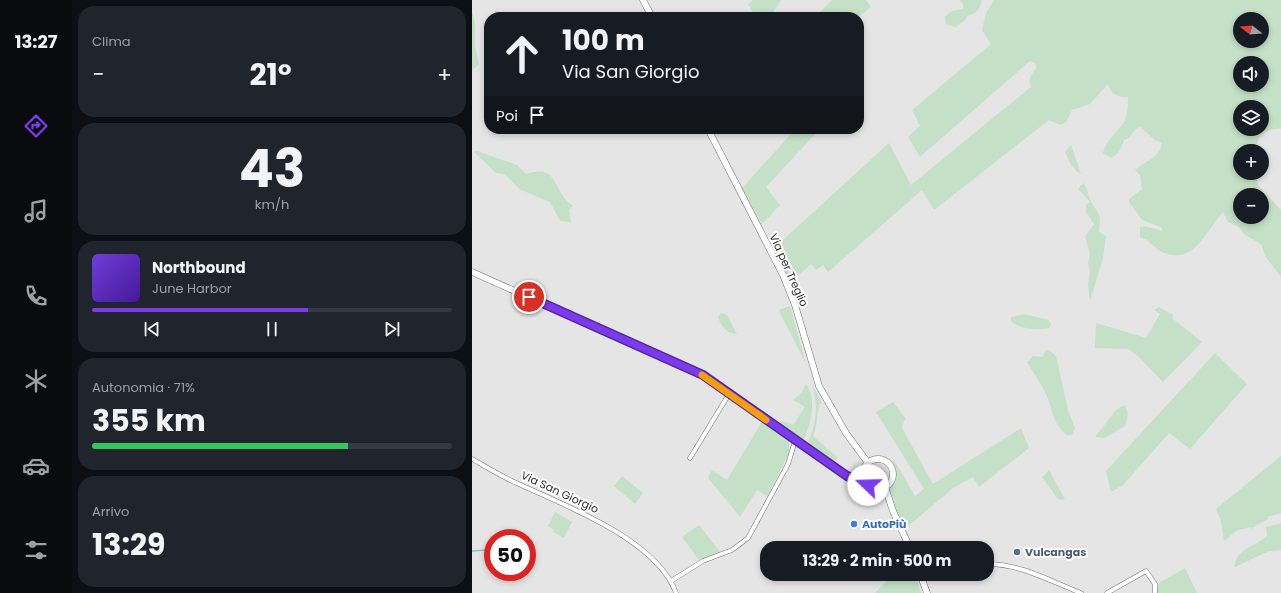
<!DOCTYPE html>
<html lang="it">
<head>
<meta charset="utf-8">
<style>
  :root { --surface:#171b24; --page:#20242c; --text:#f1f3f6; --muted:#9ea1a6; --line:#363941; --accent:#7c3aed }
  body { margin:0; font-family:Poppins,sans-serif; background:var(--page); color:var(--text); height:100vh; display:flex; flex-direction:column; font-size:15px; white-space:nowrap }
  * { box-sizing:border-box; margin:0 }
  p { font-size:13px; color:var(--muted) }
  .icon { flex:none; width:22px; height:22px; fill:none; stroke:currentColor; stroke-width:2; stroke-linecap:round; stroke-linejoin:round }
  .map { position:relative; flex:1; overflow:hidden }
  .side { display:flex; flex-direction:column; gap:6px; padding:6px; background:#0d0f14; width:400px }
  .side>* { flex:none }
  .top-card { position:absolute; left:12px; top:12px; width:380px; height:122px; border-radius:16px; box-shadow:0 2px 6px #0003; background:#171b24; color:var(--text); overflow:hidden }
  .needle { width:26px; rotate:287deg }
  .buttons { position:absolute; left:761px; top:12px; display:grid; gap:8px }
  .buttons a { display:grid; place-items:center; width:36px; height:36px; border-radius:50%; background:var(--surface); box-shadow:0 2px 6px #0003; font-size:20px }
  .speed { position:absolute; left:12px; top:529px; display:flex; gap:8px; font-size:20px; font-weight:700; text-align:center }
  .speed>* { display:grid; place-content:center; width:52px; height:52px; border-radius:50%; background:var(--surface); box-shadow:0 2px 6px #0003; line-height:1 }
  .speed .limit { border:6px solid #d22; background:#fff; color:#111 }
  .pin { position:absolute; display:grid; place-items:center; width:34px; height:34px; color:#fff; margin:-17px; border:2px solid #fff; border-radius:50%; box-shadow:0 1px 4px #0007 }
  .me { position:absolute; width:44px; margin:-22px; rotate:291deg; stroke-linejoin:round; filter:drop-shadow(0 0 3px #0008) }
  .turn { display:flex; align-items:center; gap:14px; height:84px; padding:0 12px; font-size:18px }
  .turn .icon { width:52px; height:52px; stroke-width:2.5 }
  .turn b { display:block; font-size:28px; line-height:34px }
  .then { display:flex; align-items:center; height:38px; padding:0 12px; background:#0003; gap:8px; font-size:15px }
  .big { font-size:30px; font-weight:700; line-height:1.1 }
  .side .tile { flex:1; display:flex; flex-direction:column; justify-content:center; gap:6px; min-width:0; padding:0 14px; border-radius:16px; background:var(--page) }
  .side .dial { align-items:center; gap:0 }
  .dial b { font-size:52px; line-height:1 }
  .song { display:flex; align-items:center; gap:12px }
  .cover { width:48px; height:48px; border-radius:6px; background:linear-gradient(135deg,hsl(260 70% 55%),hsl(260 70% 35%)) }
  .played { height:4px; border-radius:2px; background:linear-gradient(90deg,var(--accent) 60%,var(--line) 60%) }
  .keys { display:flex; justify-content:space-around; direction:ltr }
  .heat { display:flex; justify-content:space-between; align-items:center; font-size:22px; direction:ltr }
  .charge { height:6px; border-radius:3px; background:linear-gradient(90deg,#34c759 71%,var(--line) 0) }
  .trip { position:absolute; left:288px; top:541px; width:234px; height:40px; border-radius:16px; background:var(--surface); box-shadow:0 2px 6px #0003; font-weight:700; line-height:40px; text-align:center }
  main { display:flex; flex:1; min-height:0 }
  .dock { display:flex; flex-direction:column; width:72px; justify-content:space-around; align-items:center; background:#090b0e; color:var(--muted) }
  .dock .icon { width:28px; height:28px }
  .dock .on { color:var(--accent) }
  .dock b { font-size:18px; color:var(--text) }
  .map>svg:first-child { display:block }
</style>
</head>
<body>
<main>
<nav class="dock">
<b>13:27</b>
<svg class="icon on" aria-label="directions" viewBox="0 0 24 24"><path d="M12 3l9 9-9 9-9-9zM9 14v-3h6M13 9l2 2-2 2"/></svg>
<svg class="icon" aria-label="music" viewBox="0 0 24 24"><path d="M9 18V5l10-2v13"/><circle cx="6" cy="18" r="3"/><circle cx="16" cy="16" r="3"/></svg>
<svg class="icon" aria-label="phone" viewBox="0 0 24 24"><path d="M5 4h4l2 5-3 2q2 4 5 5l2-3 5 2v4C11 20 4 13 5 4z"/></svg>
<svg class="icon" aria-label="climate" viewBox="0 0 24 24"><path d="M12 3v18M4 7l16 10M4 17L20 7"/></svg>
<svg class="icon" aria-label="car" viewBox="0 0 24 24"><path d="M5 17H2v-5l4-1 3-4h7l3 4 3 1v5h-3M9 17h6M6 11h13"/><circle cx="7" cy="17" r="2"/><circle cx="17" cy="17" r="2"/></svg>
<svg class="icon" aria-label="filters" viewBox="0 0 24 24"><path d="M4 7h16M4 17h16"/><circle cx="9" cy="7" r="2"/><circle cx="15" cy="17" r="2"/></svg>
</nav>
<section class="side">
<div class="tile"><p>Clima</p>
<div class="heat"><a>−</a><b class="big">21°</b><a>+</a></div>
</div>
<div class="tile dial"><b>43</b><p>km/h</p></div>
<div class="tile">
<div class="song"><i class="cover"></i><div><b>Northbound</b><p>June Harbor</p></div></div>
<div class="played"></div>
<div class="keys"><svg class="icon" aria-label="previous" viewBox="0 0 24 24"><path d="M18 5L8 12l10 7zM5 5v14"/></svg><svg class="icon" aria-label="pause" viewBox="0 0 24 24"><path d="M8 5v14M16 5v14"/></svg><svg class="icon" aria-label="next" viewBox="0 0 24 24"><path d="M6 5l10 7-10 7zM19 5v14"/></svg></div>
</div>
<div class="tile"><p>Autonomia · 71%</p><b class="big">355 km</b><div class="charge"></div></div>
<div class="tile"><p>Arrivo</p><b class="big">13:29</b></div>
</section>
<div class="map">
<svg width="809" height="593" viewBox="0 0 809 593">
  <rect width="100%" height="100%" fill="#e5e5e6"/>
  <path fill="#c4e0c6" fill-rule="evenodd" d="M281 0H309L298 17H284L276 4Z
    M360 0H394L399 7 386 17H343Z
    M488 0H510C508 8 505 14 496 15L493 20 484 27 474 24 473 17 479 11 491 9V4Z
    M522 0H809V129C795 127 784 136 784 151H768V173H784L786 185 809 210V277L793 256 790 245 772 234 767 227 756 222 751 212C733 232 721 268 688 251 681 247 677 239 668 237V227L673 226 690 231 689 227 670 220 657 202V199L670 189 668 175 663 170C674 160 687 159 690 143L683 140 668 127 664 129 657 138 652 140C649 148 647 155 639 158L631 153C634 139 645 133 652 122 656 116 656 104 656 97 646 98 638 93 636 84L618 104 600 110 595 121 589 125 577 120 462 210 450 190 356 272 351 265 344 270 339 264 319 282 301 249 417 143 439 185 559 87C555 80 560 73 565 68L563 63 558 61 448 157 436 137 448 126 440 110 519 44 510 30 514 13ZM768 19H790V41H768ZM768 63H790V85H768ZM768 107H790V129H768ZM768 195H790V217H768Z
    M0 12C5 22 2 35 3 46 4 53 7 59 7 65L0 70Z
    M313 129H348L294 187 308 205 290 224 270 188 318 135Z
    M599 145 609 174C602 171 596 160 593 152Z
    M5 151 45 165 54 174C88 163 79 191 101 206L97 210 99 222 88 221 78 202 47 189 33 174 24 173 2 152Z
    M612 183 619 202 624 209 628 218 627 232 634 236 631 258 618 301 616 285 618 271 616 263 618 254 613 236 622 224 614 212V205L618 202 607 190 608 186Z
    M318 306 334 364 308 313 307 310Z
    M687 307 701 315 700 318 730 342 691 382 665 355 656 349 623 348 624 323 674 338 688 314 682 310Z
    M249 313 255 315 265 334C255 334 249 326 246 317Z
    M552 314 577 320 579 325 577 328C567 330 546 329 539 321V317Z
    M574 350H577L584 356 596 410 603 428 600 435H595C580 423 581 410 574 394 569 383 561 373 555 362L561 356 570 357Z
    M743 353 775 384 718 449 697 433 651 485 639 492 634 471Z
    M334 384C345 399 339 423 332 439L326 441 306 427 310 421 321 425 333 407 321 400 330 392Z
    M340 384 350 403 347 405 344 427 341 436 365 457V459L361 462 336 442C345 423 346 404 340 384Z
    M421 402 433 418 430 428 461 484 549 428 557 448 507 487 501 477 481 488 434 528C429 519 419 507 418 497 416 482 430 478 419 462L422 460 443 496 452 489 404 412Z
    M653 405 656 414 653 426 633 438 623 437 644 410Z
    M291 420 317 439V454L295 496 285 490 268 517 236 478 240 470 255 480Z
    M809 456V513L795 517 796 519 779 529V527L766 530 752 541 749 521 744 509Z
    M577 470 593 499 589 500 585 498 570 477Z
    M150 476 171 493 163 504 142 486Z
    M83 512 100 522 92 538 81 532 82 530 76 526Z
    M809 523V550L797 551 763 567C761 551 785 545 795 536L794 527Z
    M227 525 249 553 227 560 210 537Z
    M713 568 725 593H684L687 583Z
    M421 574H443L449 593H403Z"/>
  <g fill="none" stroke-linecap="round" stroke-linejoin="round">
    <path stroke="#84c2d1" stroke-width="1.5" d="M0 551 15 550"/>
    <defs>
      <path id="street" d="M218 458 257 394
        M0 459C16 468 32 478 49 485 96 507 185 540 204 593
        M515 564C549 564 578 581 609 593
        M199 581 231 561 260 550 276 538 316 464 323 441
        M635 593 674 571 683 584V593"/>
      <path id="secondary" d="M171 0 180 17
        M236 129 311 275 323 305 347 386 374 433 396 463
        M0 272 231 375 375 476 385 480H392
        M391 474a15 15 0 1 1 30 0a15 15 0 1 1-30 0Z
        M413 487 421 511 438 548
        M448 574 455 593"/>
    </defs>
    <use href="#street" stroke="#737374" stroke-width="5"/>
    <use href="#secondary" stroke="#737374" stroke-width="7"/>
    <use href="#street" stroke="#fff" stroke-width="4"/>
    <use href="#secondary" stroke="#fff" stroke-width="6"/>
  </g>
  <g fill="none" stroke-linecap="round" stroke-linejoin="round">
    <defs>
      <path id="route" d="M57 297 231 375 375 476 385 480H392L396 485"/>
    </defs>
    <use href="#route" stroke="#51269a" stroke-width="10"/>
    <use href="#route" stroke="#7c3aed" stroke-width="7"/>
    <path stroke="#f59e0b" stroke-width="7" d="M230 375 294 420"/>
  </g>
  <circle fill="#3f7fe0" stroke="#fff" stroke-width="1.5" cx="382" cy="524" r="4"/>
  <circle fill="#5c6f8a" stroke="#fff" stroke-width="1.5" cx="545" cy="552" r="4"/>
  <g text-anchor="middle" stroke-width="4" stroke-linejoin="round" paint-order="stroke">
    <g font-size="11" fill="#2d2d2e" stroke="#fff">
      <text transform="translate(317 270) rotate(66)" y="4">Via per Treglio</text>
      <text transform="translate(88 492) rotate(25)" y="4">Via San Giorgio</text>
    </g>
    <g font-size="11" font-weight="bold" fill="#366cbe" stroke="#fff" text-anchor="start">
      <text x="390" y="528">AutoPiù</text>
    </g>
    <g font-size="11" font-weight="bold" fill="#4e5e75" stroke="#fff" text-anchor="start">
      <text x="553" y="556">Vulcangas</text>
    </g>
  </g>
</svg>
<div class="buttons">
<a><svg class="needle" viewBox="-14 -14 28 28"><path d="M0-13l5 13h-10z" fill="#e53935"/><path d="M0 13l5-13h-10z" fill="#9ea1a6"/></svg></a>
<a><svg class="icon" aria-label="sound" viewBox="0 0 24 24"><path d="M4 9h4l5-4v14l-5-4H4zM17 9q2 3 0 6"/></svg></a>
<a><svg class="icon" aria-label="layers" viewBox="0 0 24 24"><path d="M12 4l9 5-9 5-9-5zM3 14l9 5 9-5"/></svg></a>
<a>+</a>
<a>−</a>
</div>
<div class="speed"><div class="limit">50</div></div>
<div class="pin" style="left:57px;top:297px;background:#d93025"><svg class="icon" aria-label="arrive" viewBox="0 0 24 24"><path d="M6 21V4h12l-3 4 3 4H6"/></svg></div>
<svg class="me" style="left:396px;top:485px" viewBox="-20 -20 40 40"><circle r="19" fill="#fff"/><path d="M0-13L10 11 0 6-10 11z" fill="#7c3aed"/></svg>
<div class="trip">13:29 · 2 min · 500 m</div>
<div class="top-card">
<div class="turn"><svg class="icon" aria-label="ahead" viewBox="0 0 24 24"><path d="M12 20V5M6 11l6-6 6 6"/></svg><div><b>100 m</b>Via San Giorgio</div></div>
<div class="then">Poi<svg class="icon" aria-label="arrive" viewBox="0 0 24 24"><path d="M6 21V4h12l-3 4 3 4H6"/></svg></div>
</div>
</div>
</main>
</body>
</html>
